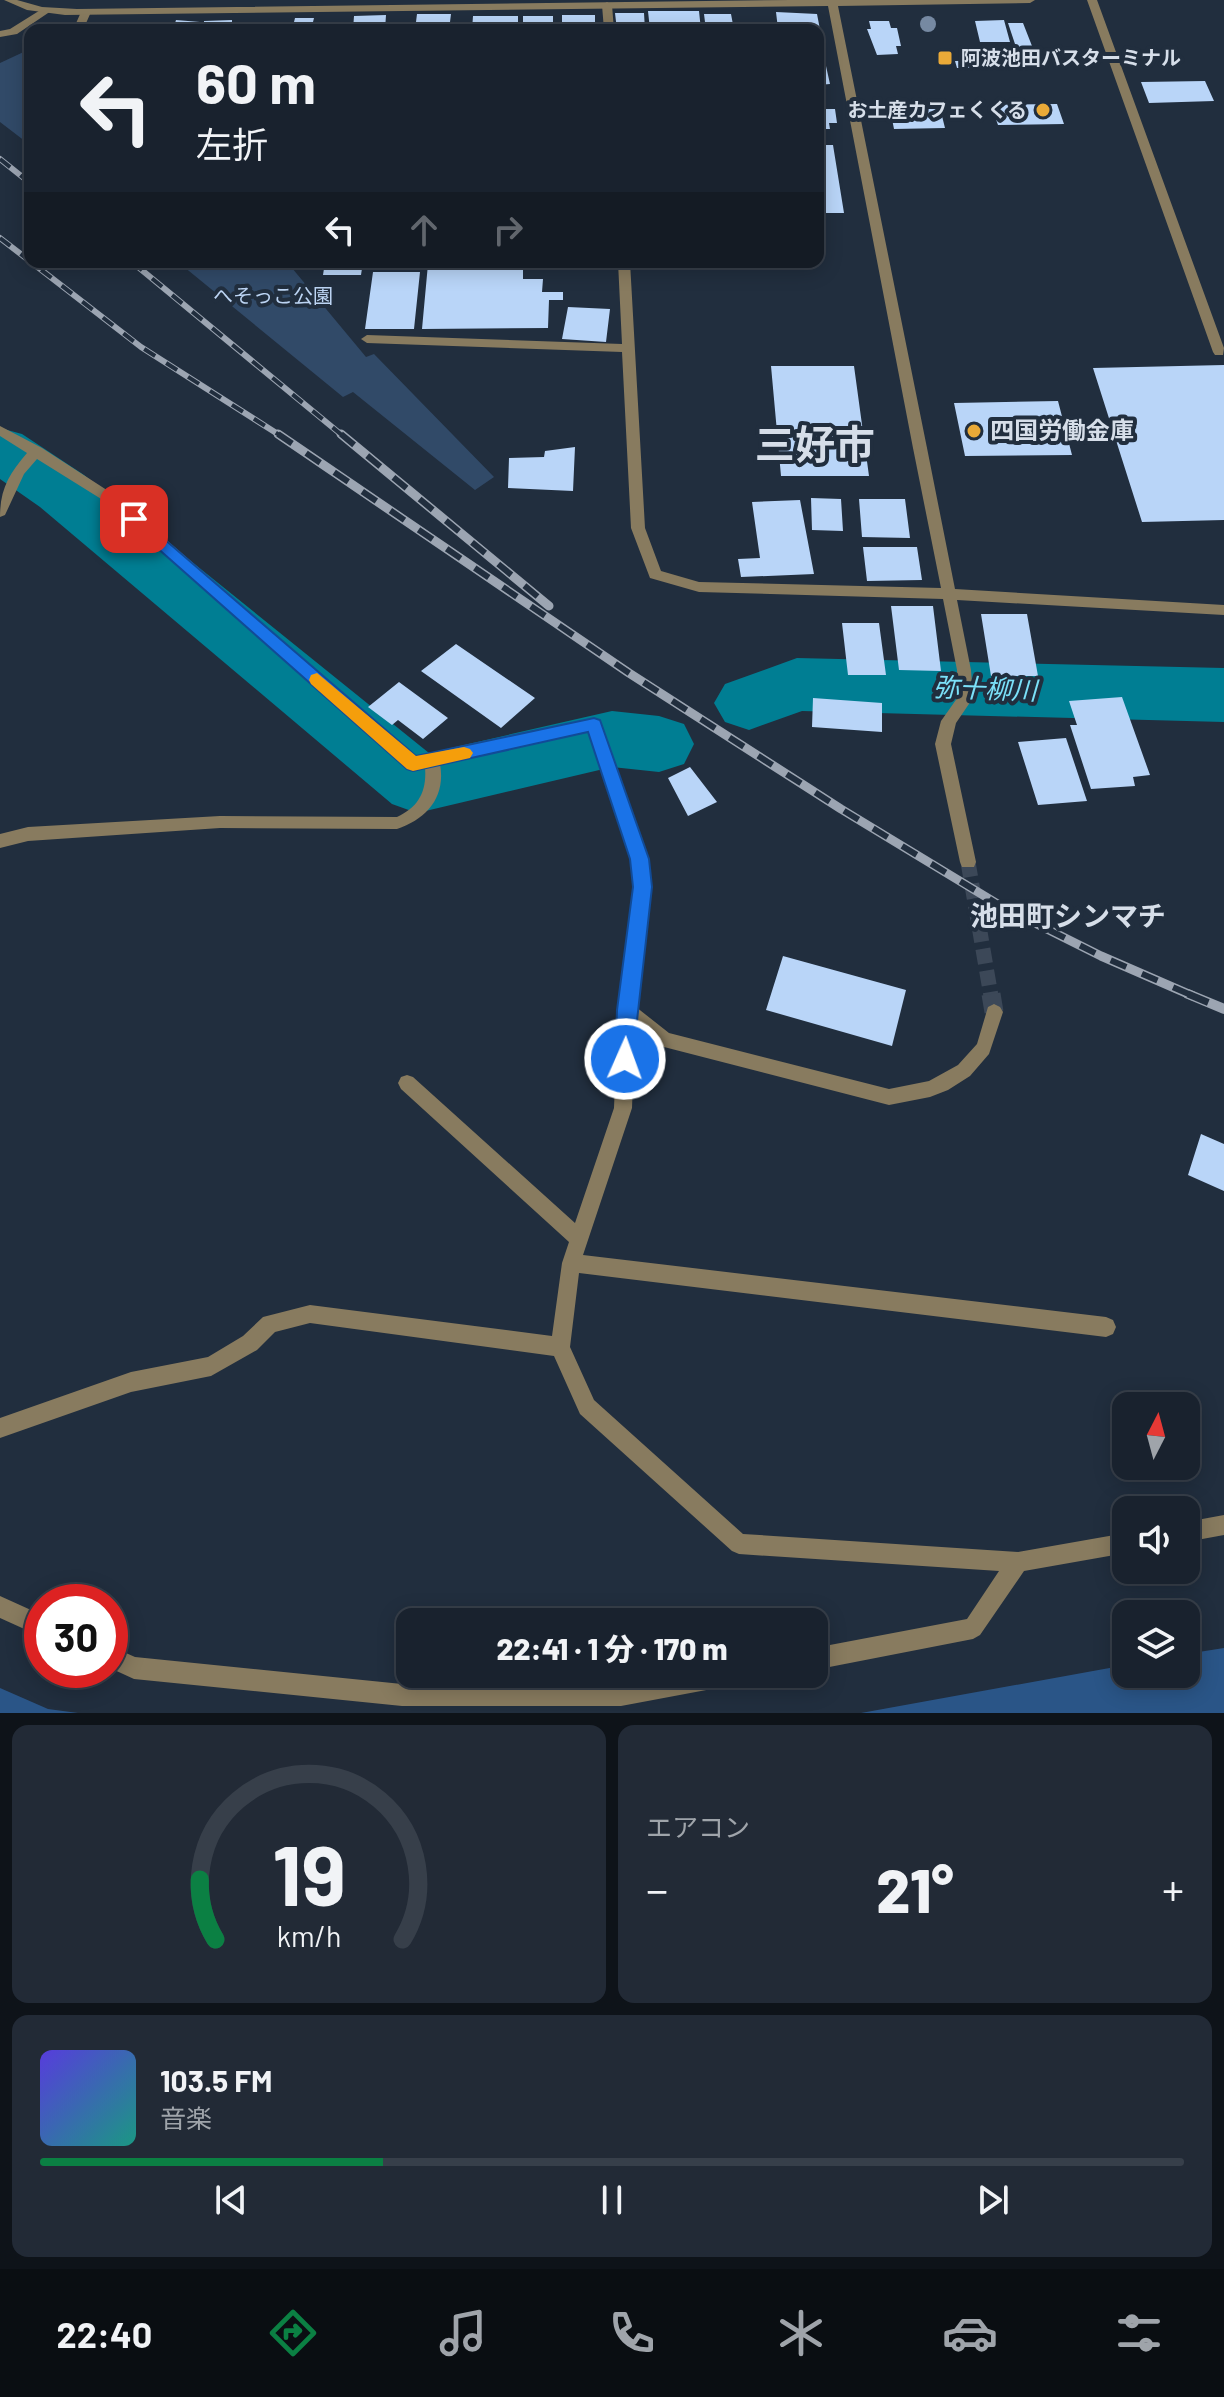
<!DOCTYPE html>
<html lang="ja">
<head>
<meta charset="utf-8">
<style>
  :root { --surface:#19222e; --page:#222a36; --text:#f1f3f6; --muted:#9fa4aa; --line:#373f4a; --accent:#0b8043 }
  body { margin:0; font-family:Barlow,"Noto Sans JP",sans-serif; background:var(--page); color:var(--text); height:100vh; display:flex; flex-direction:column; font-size:30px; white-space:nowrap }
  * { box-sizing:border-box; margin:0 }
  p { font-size:26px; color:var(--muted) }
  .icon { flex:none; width:44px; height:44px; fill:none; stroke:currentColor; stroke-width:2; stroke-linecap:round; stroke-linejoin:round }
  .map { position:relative; height:1713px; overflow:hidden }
  .details { display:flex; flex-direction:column; gap:12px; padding:12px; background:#0e1319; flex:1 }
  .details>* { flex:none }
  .banner { position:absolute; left:24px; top:24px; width:800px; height:244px; border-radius:16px; box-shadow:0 4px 20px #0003,0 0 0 2px var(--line); background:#19222e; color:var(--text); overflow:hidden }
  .needle { width:52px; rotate:6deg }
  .tools { position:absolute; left:1112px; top:1392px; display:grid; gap:16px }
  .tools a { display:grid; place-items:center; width:88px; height:88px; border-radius:16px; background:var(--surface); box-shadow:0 4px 20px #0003,0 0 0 2px var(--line); font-size:40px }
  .speed { position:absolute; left:24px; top:1584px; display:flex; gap:16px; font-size:40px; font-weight:700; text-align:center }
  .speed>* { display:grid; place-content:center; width:104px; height:104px; border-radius:50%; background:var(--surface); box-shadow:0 4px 20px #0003,0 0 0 2px var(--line); line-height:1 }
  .speed .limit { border:12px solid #d22; background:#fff; color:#111 }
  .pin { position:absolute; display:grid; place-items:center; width:68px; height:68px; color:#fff; margin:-34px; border-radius:16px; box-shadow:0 4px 12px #0006 }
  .me { position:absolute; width:88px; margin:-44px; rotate:2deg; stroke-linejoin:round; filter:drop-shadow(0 0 6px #0008) }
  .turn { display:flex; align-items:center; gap:28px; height:168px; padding:0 40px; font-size:36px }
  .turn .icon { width:104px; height:104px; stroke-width:2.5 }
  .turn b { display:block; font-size:56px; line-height:68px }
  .lanes { display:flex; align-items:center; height:76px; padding:0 40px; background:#0003; justify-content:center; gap:40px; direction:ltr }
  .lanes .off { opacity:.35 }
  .big { font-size:60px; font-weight:800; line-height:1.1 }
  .details .tile { flex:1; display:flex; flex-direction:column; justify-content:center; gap:12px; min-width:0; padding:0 28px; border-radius:16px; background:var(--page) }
  .details .dial { align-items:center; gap:0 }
  .dial svg { height:208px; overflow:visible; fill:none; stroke:var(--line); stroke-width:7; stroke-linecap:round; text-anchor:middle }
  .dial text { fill:var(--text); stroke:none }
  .song { display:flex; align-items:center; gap:24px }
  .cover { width:96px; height:96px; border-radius:12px; background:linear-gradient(135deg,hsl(250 70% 55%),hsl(170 70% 35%)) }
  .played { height:8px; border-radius:4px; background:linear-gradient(90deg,var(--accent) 30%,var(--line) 30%) }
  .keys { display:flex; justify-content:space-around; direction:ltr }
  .heat { display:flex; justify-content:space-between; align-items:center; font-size:44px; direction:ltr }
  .details .tiles { flex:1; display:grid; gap:12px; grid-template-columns:1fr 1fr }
  .tile:last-child { grid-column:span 2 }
  .trip { position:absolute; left:396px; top:1608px; width:432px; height:80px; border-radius:16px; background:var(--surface); box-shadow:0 4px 20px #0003,0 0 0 2px var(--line); font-weight:800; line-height:80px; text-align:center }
  .menu { display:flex; height:128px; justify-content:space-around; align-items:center; background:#0a0e12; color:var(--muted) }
  .menu .icon { width:56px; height:56px }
  .menu .on { color:var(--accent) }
  .menu b { font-size:36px; color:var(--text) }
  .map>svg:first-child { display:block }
</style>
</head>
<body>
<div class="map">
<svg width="1224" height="1713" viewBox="0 0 1224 1713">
  <rect width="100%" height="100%" fill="#212e3e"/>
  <path fill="#314a68" d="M30 49V145L0 122V63Z
    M178 262H287L366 357 374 354 494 477 475 490 353 392 343 397Z"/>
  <path fill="#2a5587" d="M1224 1648V1713H861L1126 1665V1674H1186V1654Z
    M0 1688 48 1709 78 1713H0Z"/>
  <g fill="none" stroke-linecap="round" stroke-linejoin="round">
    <path fill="#007e93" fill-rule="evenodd" d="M0 428 22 434 84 475 429 753 612 711 659 716 684 724 694 744 684 764 659 772 612 767 417 813 392 804 40 507 0 479Z
      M797 658 1224 668V722L802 711 749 730 725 722 714 703 725 684Z"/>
  </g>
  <path fill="#b9d5f8" d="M648 11H699L701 30H650Z
    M776 12 817 14 823 45H818V30L778 29Z
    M615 13H644L645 30H617Z
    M417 14H451L449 30H415Z
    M704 14H731L734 30H706Z
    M386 15 385 30H353L354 16Z
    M562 15H595V30H562Z
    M473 16H518V30H472Z
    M523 16H553V30H523Z
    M295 18H314L311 30H292Z
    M176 20 200 22 199 30H173Z
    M232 20V30H204V21Z
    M1004 20 1010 42H980L975 21Z
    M869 21H889L891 28H897L901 46H896L898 54 877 55 867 29H871Z
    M120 22H156L154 30H117Z
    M1008 23H1023L1032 46 1016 47Z
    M1015 49 1026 54 1012 64 1001 59Z
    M999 60 1002 67 957 68 955 61Z
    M826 66 830 84 818 85V67Z
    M1205 81 1214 101 1149 103 1141 82Z
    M1057 104 1064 124 998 125 991 105Z
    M940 108 945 128 894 129 890 109Z
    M818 109H835L837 123H829L830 129H818Z
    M818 145H833L844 213H818Z
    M325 262H363L361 275H323Z
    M428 264H523V279H543L542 292H563V300H549L548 328 422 329Z
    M373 272H420L414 329H365Z
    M568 307 610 309 606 342 562 339Z
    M1224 365V520L1142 522 1093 368Z
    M771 366H854L869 476H781Z
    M1058 401 1072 455 965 456 954 403Z
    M575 447 573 491 508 488 509 458 544 457 545 451Z
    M811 498 841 499 843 531 812 530Z
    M859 499H905L910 538 862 537Z
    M800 500 814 574 741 577 738 559 760 558 752 502Z
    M863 547H917L922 580 867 581Z
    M891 606H933L941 671 899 670Z
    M981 614H1027L1038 676H991Z
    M842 623H879L886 675H848Z
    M456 644 535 698 501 728 421 671Z
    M399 682 448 718 423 739 398 720 392 725 368 707Z
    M1122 697 1150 775 1133 777 1135 786 1091 789 1070 725H1077L1069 701Z
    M813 698 882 703V732L812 727Z
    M1066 738 1087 801 1038 805 1018 742Z
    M690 767 717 802 688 816 668 778Z
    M783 956 906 990 892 1046 766 1010Z
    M1201 1134 1224 1144V1191L1188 1175Z"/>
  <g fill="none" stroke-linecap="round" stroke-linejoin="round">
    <path stroke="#3c4858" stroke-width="15" stroke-dasharray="15 7" stroke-linecap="butt" d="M968 862 991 996"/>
    <path stroke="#3c4858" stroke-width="19" stroke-dasharray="19 10" stroke-linecap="butt" d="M991 994 994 1012"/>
    <path fill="#887b5f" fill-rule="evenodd" d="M1087 0H1097L1224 348 1223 355H1215L1213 352Z
      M42 9 51 11 17 34 0 37V31L10 29Z"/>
    <path fill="#887b5f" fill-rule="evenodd" d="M607 2 612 5 614 30H604L602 5Z
      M86 9 91 12 83 30H73L81 12Z
      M618 262H630L645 528 661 571 699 582 941 588 913 448 920 443 927 448 955 589 1224 605V615L957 600 971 670 973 698 956 723 951 744 976 862 974 867H962L960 862 935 744 941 721 958 697 957 670 943 599 699 592 650 578 631 528 622 352 367 343 361 339 367 335 622 344Z
      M0 426 42 448 116 496 416 757 594 718 599 720 647 859 651 887 636 1007 669 1033 889 1089 929 1081 958 1065 977 1044 988 1007 994 1004 1000 1007 1003 1012 989 1054 970 1076 948 1090 930 1097 889 1105 664 1047 635 1026 632 1108 583 1255 1106 1317 1113 1320 1116 1327 1113 1334 1106 1337 579 1273 570 1347 594 1400 743 1534 1018 1552 1126 1533V1553L1024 1571 980 1635 973 1639 814 1670V1648L967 1619 999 1571 739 1554 732 1551 580 1414 554 1356 310 1323 275 1332 257 1350 211 1376 131 1392 0 1438V1418L131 1372 208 1357 243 1336 263 1317 310 1305 552 1336 562 1263 569 1242 401 1089 398 1083 401 1077 407 1075 413 1077 575 1223 614 1108 618 1010 635 887 631 859 589 731 440 764C446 797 427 819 397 829L220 828 28 841 0 848V834L28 827 220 816 397 817C419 807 427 791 425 767L413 770 408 768 106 502 37 459 24 474 5 515 0 517C0 489 9 474 27 453L0 436Z
      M1224 1515V1535L1186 1542V1522Z
      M0 1596 42 1615V1637L0 1618Z
      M110 1646 135 1657 402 1684H621L676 1674H744L741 1682 733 1685 621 1706H402L134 1679 110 1668Z"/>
    <path fill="#887b5f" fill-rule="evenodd" d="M4 0H17L42 7 77 9 791 0H1035L1030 3 838 6 927 448 920 453 913 448 828 6 65 15 27 10Z"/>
    <defs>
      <path id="rail-far2" d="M0 159 30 183
        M0 238 141 347 281 436
        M132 262 343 436"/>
      <path id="rail-far1" d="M278 434 629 673 841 809 1001 906 1101 956 1193 996
        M341 434 549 606"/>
      <path id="rail" d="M1188 994 1224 1009"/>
    </defs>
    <use href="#rail-far2" stroke="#9ca5b2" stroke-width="6"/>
    <use href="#rail-far1" stroke="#9ca5b2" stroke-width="9"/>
    <use href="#rail" stroke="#9ca5b2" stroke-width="10"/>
    <use href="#rail-far2" stroke="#212e3e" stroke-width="4" stroke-dasharray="13" stroke-linecap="butt"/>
    <use href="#rail-far1" stroke="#212e3e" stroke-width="6" stroke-dasharray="17" stroke-linecap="butt"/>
    <use href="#rail" stroke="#212e3e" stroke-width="7" stroke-dasharray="22" stroke-linecap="butt"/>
  </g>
  <circle fill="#7689a2" cx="928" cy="24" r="8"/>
  <path fill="#1a73e8" stroke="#114b97" stroke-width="2" d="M134 513 416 756 594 718 600 720 649 859 652 887 632 1065 625 1068 618 1065 615 1059 617 1010 633 887 630 859 588 732 413 771 407 769 129 523V515Z"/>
  <path fill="#f59e0b" d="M317 673 416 756 464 747 470 749 473 753 470 758 413 771 407 769 311 684 309 680 311 675Z"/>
  <g fill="#eaaa38" stroke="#212e3e" stroke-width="3">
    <rect x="937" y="50" width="16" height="16" rx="4"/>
    <circle cx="1043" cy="110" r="8"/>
    <circle cx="974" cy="431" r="8"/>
  </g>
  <g text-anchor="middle" stroke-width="8" stroke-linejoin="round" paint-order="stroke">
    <g font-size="20" font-weight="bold" fill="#d6dee9" stroke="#212e3e" text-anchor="start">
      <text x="961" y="65">阿波池田バスターミナル</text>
      <text x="1027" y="117" text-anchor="end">お土産カフェくくる</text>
    </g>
    <g font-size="20" fill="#bcd4f3" stroke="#212e3e">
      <text x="273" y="303">へそっこ公園</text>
    </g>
    <g font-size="24" font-weight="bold" fill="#d6dee9" stroke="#212e3e" text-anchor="start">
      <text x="990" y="439">四国労働金庫</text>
    </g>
    <g font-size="26" font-style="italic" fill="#7be1f9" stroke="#212e3e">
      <text transform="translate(985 689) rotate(2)" y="9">弥十柳川</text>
    </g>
    <g font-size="28" font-weight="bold" fill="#d6dee9" stroke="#212e3e">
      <text x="1068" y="926">池田町シンマチ</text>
    </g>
    <g font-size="40" font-weight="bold" fill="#d6dee9" stroke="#212e3e">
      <text x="815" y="459">三好市</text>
    </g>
  </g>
</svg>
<div class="tools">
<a><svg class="needle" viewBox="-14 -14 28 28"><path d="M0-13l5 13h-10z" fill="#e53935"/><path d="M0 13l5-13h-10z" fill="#9fa4aa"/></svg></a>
<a><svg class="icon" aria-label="sound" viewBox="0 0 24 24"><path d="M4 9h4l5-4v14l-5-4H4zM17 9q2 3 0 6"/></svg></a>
<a><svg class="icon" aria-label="layers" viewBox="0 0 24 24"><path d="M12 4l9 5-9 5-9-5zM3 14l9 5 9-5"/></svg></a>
</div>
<div class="speed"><div class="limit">30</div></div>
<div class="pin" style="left:134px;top:519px;background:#d93025"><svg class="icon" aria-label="arrive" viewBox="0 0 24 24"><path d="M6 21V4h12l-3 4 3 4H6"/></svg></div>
<svg class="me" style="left:625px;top:1059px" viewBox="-20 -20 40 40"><circle r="17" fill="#1a73e8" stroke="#fff" stroke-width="3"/><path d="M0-11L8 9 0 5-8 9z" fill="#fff"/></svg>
<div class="trip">22:41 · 1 分 · 170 m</div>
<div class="banner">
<div class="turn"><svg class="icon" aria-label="left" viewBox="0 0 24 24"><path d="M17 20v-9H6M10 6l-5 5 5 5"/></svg><div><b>60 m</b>左折</div></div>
<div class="lanes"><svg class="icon" aria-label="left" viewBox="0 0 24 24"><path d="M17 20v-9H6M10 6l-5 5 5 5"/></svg><svg class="icon off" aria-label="ahead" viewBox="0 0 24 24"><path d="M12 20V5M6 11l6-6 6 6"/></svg><svg class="icon off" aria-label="right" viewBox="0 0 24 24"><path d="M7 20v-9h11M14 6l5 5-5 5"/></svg></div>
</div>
</div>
<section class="details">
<div class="tiles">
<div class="tile dial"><svg viewBox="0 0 100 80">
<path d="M14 69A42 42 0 1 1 86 69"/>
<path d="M14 69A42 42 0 0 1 8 46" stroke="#0b8043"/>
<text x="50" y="56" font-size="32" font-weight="700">19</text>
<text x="50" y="72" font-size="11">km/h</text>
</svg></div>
<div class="tile"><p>エアコン</p>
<div class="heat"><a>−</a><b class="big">21°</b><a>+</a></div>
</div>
<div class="tile">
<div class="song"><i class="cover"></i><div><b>103.5 FM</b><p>音楽</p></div></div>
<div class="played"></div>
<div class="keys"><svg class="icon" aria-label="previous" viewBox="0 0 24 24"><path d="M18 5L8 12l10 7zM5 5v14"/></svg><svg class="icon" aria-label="pause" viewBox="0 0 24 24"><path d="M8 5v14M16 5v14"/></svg><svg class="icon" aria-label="next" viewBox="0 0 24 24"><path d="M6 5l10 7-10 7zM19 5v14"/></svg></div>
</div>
</div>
</section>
<nav class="menu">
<b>22:40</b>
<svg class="icon on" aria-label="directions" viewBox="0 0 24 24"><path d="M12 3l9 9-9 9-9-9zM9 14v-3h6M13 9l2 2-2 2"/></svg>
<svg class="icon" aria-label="music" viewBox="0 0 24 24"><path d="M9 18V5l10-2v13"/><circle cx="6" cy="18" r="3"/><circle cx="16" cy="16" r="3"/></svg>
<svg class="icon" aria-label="phone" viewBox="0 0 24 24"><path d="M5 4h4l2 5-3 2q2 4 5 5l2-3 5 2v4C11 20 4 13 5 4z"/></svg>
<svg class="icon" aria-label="climate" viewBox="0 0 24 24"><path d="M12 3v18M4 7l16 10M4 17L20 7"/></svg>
<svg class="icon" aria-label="car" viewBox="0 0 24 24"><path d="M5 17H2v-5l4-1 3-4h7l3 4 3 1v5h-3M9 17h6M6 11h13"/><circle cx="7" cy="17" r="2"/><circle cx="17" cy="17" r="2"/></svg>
<svg class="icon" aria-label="filters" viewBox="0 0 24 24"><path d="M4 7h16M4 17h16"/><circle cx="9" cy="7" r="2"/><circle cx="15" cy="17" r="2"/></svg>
</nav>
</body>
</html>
